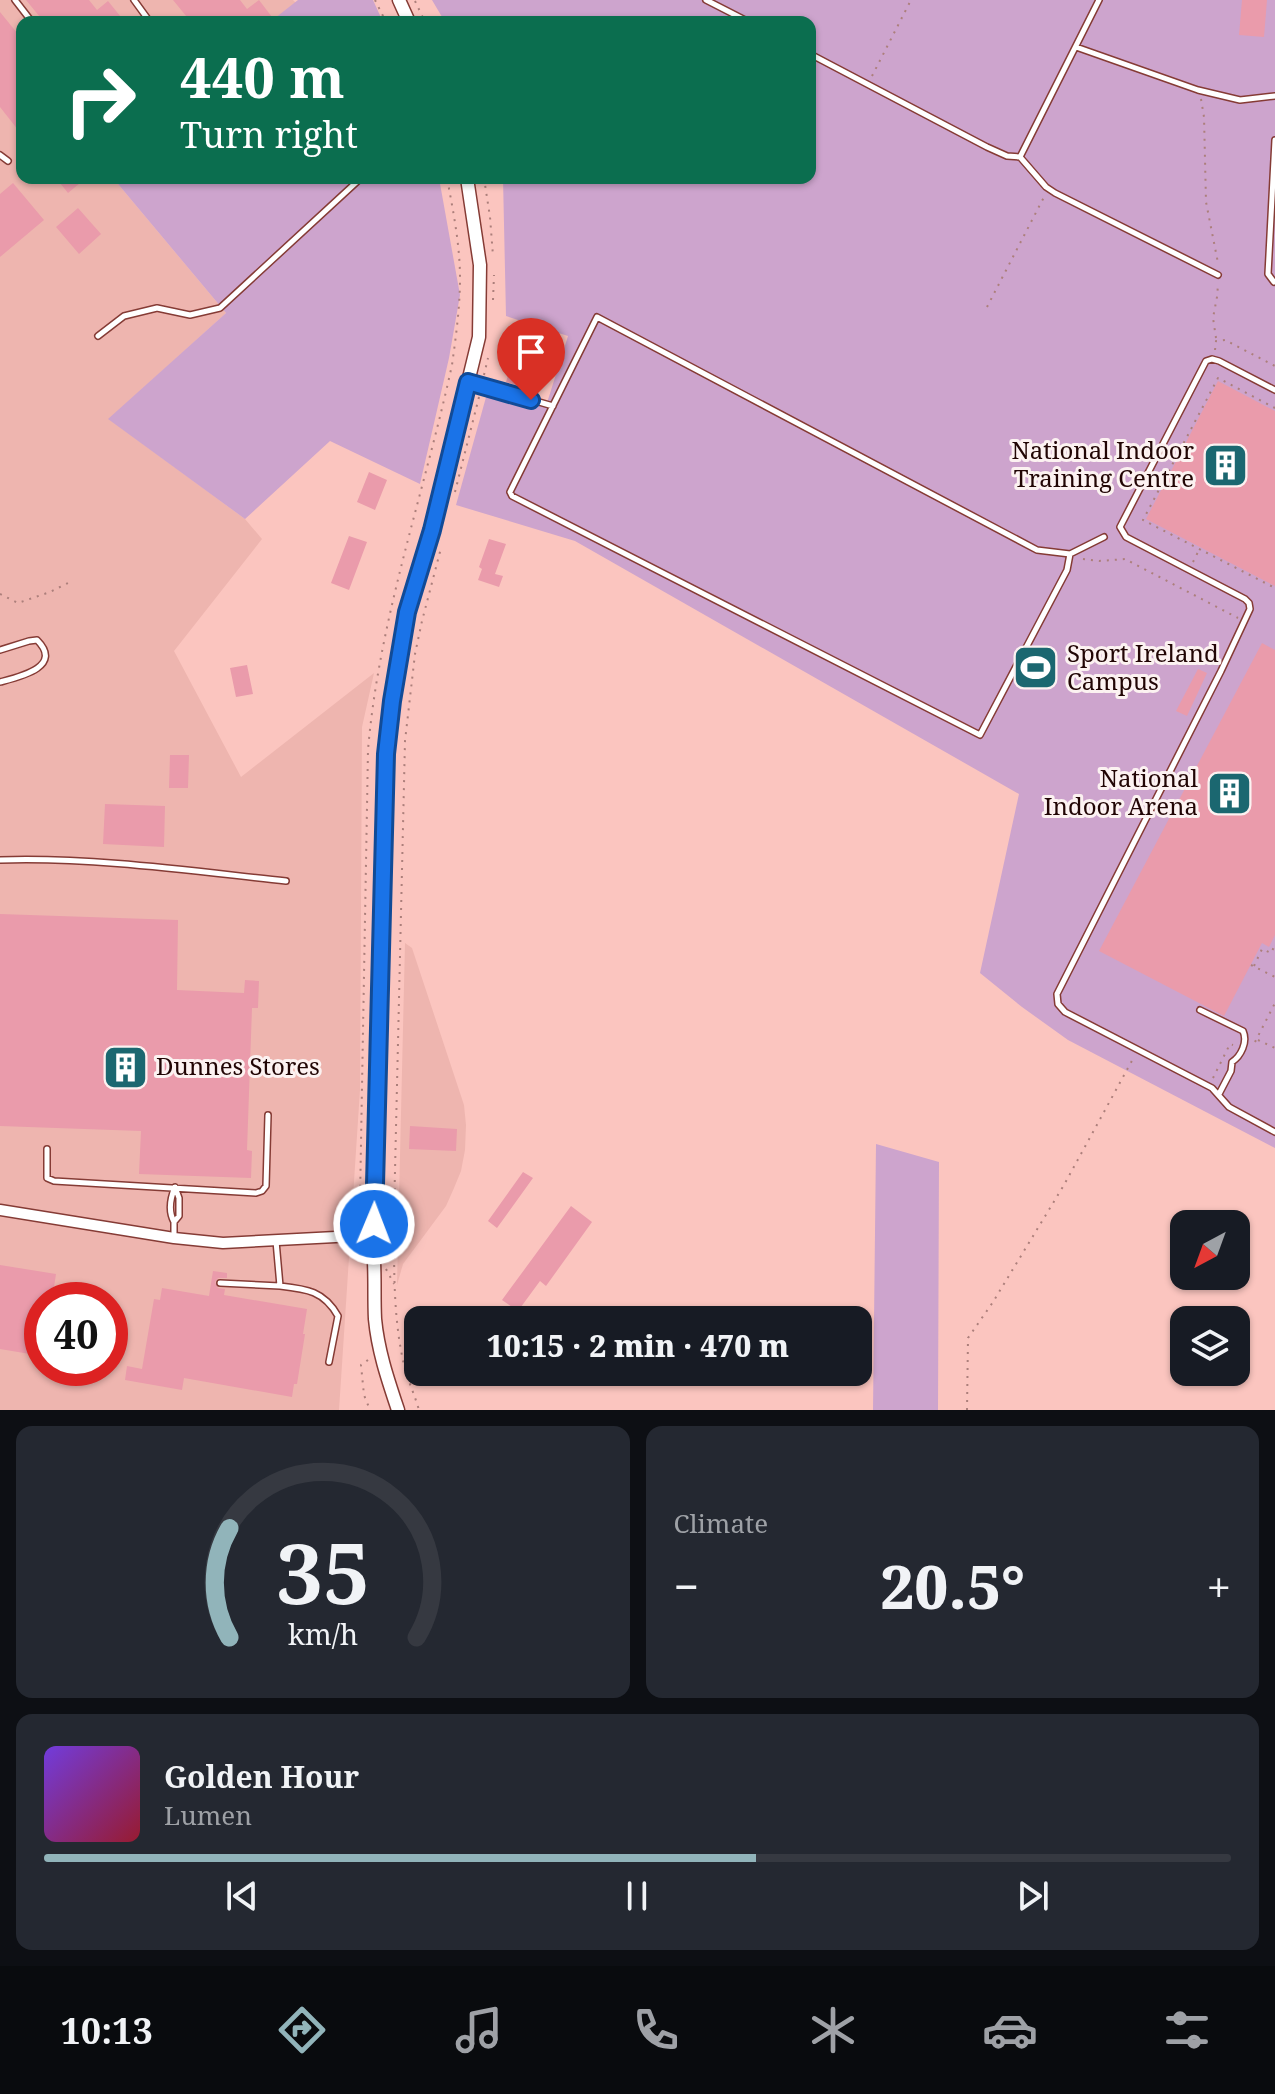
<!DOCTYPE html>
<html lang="en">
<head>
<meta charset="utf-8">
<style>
  :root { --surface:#171b24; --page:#242831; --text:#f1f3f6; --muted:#9ea1a6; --line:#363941; --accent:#91b4ba }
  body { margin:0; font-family:"Noto Serif",serif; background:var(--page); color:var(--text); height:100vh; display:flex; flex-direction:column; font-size:30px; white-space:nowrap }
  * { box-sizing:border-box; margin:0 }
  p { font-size:26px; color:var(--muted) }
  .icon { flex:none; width:44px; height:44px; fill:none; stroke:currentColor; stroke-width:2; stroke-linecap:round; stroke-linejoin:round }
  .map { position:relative; height:1410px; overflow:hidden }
  .details { display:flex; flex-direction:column; gap:16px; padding:16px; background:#0d0f14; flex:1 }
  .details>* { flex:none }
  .top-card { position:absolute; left:16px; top:16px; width:800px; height:168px; border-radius:16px; box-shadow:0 2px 6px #0004; background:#0b6e4f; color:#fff; overflow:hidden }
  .needle { width:52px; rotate:221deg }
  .controls { position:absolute; left:1170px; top:1210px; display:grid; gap:16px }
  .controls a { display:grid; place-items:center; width:80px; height:80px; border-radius:16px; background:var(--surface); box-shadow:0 2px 6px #0004; font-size:40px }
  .speed { position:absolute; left:24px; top:1282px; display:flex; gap:16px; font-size:40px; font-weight:700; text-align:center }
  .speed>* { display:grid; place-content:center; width:104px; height:104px; border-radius:50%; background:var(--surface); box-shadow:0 2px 6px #0004; line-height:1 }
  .speed .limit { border:12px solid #d22; background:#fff; color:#111 }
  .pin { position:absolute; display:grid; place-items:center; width:68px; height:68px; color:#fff; margin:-82px -34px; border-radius:50% 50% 50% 0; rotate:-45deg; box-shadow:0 0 8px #0007 }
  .pin .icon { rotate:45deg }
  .me { position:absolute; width:88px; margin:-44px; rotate:1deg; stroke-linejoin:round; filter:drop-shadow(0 0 6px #0008) }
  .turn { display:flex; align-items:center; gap:28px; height:168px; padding:0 32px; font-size:36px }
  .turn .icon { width:104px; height:104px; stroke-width:2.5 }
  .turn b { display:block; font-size:56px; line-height:68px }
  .big { font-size:60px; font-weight:800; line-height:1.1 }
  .details .card { flex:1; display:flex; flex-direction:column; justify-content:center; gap:12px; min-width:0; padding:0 28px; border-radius:16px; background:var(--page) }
  .details .dial { align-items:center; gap:0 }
  .dial svg { height:208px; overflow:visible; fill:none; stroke:var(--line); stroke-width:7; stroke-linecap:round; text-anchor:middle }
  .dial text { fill:var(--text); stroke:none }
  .song { display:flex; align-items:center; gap:24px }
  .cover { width:96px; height:96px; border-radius:12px; background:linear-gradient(135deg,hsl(260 70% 55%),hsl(350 70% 35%)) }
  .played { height:8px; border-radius:4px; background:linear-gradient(90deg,var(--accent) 60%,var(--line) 60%) }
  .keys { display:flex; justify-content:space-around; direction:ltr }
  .heat { display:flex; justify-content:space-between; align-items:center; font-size:44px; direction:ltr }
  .details .tiles { flex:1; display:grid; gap:16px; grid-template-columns:1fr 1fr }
  .card:last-child { grid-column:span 2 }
  .trip { position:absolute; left:404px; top:1306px; width:468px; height:80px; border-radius:16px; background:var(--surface); box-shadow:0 2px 6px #0004; font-weight:800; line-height:80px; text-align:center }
  .tab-bar { display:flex; height:128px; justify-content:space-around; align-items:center; background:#090b0e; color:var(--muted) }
  .tab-bar .icon { width:56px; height:56px }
  .tab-bar .on { color:var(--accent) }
  .tab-bar b { font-size:36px; color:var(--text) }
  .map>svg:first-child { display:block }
</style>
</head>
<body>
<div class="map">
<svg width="1275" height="1410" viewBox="0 0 1275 1410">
  <rect width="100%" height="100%" fill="#fbc5bf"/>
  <path fill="#eeb5af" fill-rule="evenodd" d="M0 0H293L296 3 271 22H22V178H113L226 313 109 419 245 519 262 539 174 651 241 777 374 673 362 727 360 1090 339 1410H0ZM42 1300H110V1368H42Z
    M405 943 412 948 464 1105 466 1125 465 1150 461 1171 454 1188 446 1206 403 1264 397 1285Z"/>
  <path fill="#cda4cd" d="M298 0H373L383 22H270Z
    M432 0H1275V1148L1068 1040 1022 1007 980 973 1019 794 575 541 456 505 488 390 547 403 568 336 506 316 503 178H810V22H445Z
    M113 178H439L460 295 449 358 420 484 330 441 245 519 108 419 226 313Z
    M876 1144 939 1162 938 1410H873Z"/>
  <path fill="#ea9bab" d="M26 0H89L97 10 108 1 125 22H44Z
    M173 0H240L247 9 259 0 272 17 266 22H191Z
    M1242 0H1267L1264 37 1239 35Z
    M0 12 22 39V135L0 107Z
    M56 178H86L68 193Z
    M13 183 44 220 0 257V194Z
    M78 208 101 234 79 254 56 227Z
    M514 356 528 360 519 386 506 382Z
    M1218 381 1275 411V586L1146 519Z
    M369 472 387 480 375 510 357 502Z
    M349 536 367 542 349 590 331 583Z
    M489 539 506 544 495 574 503 576 499 587 478 580 482 569 479 567Z
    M1262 643 1275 650V935L1269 947 1262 943 1224 1016 1099 951Z
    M247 665 253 694 236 697 230 668Z
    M1198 669 1207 673 1187 716 1176 711Z
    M170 755H189L188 788H169Z
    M105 804 165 806 164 847 103 844Z
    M0 914 178 920 177 990 244 993 245 980 259 981 258 1008H252L247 1150 252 1151 251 1178 139 1174 141 1131 0 1126Z
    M410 1126 457 1129 456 1151 409 1149Z
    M523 1172 533 1178 497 1228 488 1221Z
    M571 1206 592 1222 546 1286 540 1281 518 1311 502 1300Z
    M0 1265 56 1274 52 1300H42V1356L0 1349Z
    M213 1271 227 1273V1278H218L215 1282 218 1288 225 1289 224 1295 307 1309 303 1334H305L297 1384H294L292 1397 184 1378 182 1390 125 1380 127 1366 142 1369 154 1299 160 1300 162 1288 209 1296Z"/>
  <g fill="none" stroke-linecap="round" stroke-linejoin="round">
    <defs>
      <path id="service" d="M15 0 32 22
        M134 0 150 22
        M706 0 749 22
        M1076 47 1198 90 1240 100 1275 96
        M810 54 987 147 1007 156 1020 157 1046 187 1055 193 1218 275
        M0 155 8 161
        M1020 157 1099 0
        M1274 282 1268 274 1275 140
        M98 336 124 316 157 308 190 315 220 308 361 178
        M470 382 553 406
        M1275 390 1219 361 1212 359 1206 361 1120 527 1126 537 1245 599 1249 603 1250 609 1221 671 1057 994 1058 1004 1065 1012 1212 1088 1229 1107 1275 1132
        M1070 554 1067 570 980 735 512 496 510 492 597 317 1037 550 1070 554 1104 537
        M0 650 29 641 37 640C64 667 19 677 0 682
        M0 860C95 857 192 871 286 881
        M1200 1010 1243 1031C1248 1042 1241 1056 1232 1062L1231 1071 1219 1094
        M47 1149V1178L54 1181 256 1193 262 1191 266 1186 268 1115
        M374 1224H397
        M174 1237V1222L179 1216V1198L175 1187C170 1199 168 1211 174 1222
        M276 1241 280 1286C307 1289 324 1291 338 1316L329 1362
        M220 1283 280 1286"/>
      <path id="minor" d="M0 1210 174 1238 223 1243 374 1235"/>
      <path id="tertiary" d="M399 0 409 22
        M398 1410C388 1380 378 1351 375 1319 374 1300 375 1281 374 1262L386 754 392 701 407 612 432 530 479 337 480 265 467 178"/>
    </defs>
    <use href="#service" stroke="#853b35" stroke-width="8"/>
    <use href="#minor" stroke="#853b35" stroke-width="13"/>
    <use href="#tertiary" stroke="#853b35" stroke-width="15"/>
    <path stroke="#ac7f7b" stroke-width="2" stroke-dasharray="2 6" stroke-linecap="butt" d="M375 0 386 22
      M415 1 425 22
      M872 76 911 0
      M1201 99 1204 117 1206 202 1218 263
      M484 178 490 217 493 256
      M493 300 494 275
      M987 307 1044 197
      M1216 338 1213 318 1217 297 1218 285
      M1215 350 1216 341 1225 340 1275 366
      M484 375 488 358
      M1275 408 1218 378 1143 520 1275 588
      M455 492 480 393
      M1083 559 1099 561 1125 559 1238 618
      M1193 562 1199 550
      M0 594 18 603 50 592 68 583
      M1251 965 1275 977
      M1254 966 1262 949 1271 953 1275 945
      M1258 1040 1275 1048
      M1255 1042 1275 1003
      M1213 1078 1230 1044 1233 1045
      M362 1202 360 1200 368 750C379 619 424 494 452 365 456 336 460 307 460 278 460 245 453 210 447 178
      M394 1214 405 741 415 654 422 621 441 548
      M394 1233C394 1278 394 1325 405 1369 409 1383 415 1396 419 1410
      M386 1269 394 1284
      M368 1360 361 1365 364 1395 370 1410
      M967 1410 968 1338 993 1302 1064 1185 1134 1057"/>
    <use href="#service" stroke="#fff" stroke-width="5"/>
    <use href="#minor" stroke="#fff" stroke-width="10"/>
    <use href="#tertiary" stroke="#fff" stroke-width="12"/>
  </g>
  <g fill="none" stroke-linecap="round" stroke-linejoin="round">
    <defs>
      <path id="route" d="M374 1224 386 754 392 701 407 612 432 530 468 382 531 400"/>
    </defs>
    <use href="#route" stroke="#114b97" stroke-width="20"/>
    <use href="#route" stroke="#1a73e8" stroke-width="14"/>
  </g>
  <defs>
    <symbol id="building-square" viewBox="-11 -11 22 22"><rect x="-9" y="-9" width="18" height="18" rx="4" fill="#1b6770" stroke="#fcf2f1"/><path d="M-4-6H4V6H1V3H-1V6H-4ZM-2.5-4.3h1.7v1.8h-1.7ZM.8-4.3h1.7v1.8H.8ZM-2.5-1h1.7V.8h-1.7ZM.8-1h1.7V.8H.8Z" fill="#fff"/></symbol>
    <symbol id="stadium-square" viewBox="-11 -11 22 22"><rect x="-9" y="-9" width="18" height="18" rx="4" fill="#1b6770" stroke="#fcf2f1"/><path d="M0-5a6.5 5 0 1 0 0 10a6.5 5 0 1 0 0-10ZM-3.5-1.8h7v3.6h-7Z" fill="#fff"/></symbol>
  </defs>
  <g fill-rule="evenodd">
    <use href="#building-square" x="1200" y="440" width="51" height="51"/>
    <use href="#stadium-square" x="1010" y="642" width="51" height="51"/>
    <use href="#building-square" x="1204" y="768" width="51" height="51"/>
    <use href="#building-square" x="100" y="1042" width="51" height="51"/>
  </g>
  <g text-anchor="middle" stroke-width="6" stroke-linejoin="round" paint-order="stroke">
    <g font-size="24" fill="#210504" stroke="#fcf2f1" text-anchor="end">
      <text x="1194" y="459">National Indoor<tspan x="1194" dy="28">Training Centre</tspan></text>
      <text x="1067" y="662" text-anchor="start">Sport Ireland<tspan x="1067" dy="28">Campus</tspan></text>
      <text x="1198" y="787">National<tspan x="1198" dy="28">Indoor Arena</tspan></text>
      <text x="156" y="1075" text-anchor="start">Dunnes Stores</text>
    </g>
  </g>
</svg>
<div class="controls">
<a><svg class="needle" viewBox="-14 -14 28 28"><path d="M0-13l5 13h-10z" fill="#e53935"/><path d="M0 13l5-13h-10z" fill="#9ea1a6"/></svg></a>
<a><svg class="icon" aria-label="layers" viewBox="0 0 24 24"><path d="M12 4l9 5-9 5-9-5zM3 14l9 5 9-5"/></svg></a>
</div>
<div class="speed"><div class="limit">40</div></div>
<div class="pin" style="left:531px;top:400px;background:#d93025"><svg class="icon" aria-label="arrive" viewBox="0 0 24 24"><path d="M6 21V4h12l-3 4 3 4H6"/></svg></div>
<svg class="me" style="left:374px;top:1224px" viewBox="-20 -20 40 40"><circle r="17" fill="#1a73e8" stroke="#fff" stroke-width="3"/><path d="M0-11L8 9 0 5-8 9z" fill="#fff"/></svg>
<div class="trip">10:15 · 2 min · 470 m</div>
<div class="top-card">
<div class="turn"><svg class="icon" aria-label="right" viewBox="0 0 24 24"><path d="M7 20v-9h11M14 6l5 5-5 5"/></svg><div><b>440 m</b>Turn right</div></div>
</div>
</div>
<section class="details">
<div class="tiles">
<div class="card dial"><svg viewBox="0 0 100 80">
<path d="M14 69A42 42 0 1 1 86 69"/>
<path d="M14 69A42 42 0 0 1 14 27" stroke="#91b4ba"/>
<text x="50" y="56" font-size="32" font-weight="700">35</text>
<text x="50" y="72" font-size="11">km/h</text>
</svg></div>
<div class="card"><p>Climate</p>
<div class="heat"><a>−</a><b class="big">20.5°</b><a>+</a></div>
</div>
<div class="card">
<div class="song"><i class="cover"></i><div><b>Golden Hour</b><p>Lumen</p></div></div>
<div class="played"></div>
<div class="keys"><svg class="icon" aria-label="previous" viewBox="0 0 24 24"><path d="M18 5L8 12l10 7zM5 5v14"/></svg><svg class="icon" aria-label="pause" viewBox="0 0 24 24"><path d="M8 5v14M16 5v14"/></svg><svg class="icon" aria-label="next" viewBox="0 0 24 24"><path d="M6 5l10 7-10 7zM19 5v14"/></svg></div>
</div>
</div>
</section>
<nav class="tab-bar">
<b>10:13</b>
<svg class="icon on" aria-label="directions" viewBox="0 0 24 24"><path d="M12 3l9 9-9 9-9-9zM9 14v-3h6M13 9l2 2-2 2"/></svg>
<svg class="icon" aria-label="music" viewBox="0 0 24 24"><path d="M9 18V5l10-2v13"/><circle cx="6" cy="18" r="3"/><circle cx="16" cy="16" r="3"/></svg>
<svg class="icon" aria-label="phone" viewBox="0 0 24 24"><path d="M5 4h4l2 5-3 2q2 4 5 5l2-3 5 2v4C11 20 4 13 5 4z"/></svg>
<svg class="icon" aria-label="climate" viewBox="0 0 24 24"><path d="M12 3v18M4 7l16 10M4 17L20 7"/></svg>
<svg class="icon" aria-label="car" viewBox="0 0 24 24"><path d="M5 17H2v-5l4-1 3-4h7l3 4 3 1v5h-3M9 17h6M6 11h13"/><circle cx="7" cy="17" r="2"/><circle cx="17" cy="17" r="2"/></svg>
<svg class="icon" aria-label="filters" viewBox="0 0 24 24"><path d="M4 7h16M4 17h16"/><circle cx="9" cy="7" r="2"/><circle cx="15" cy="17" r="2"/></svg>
</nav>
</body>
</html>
